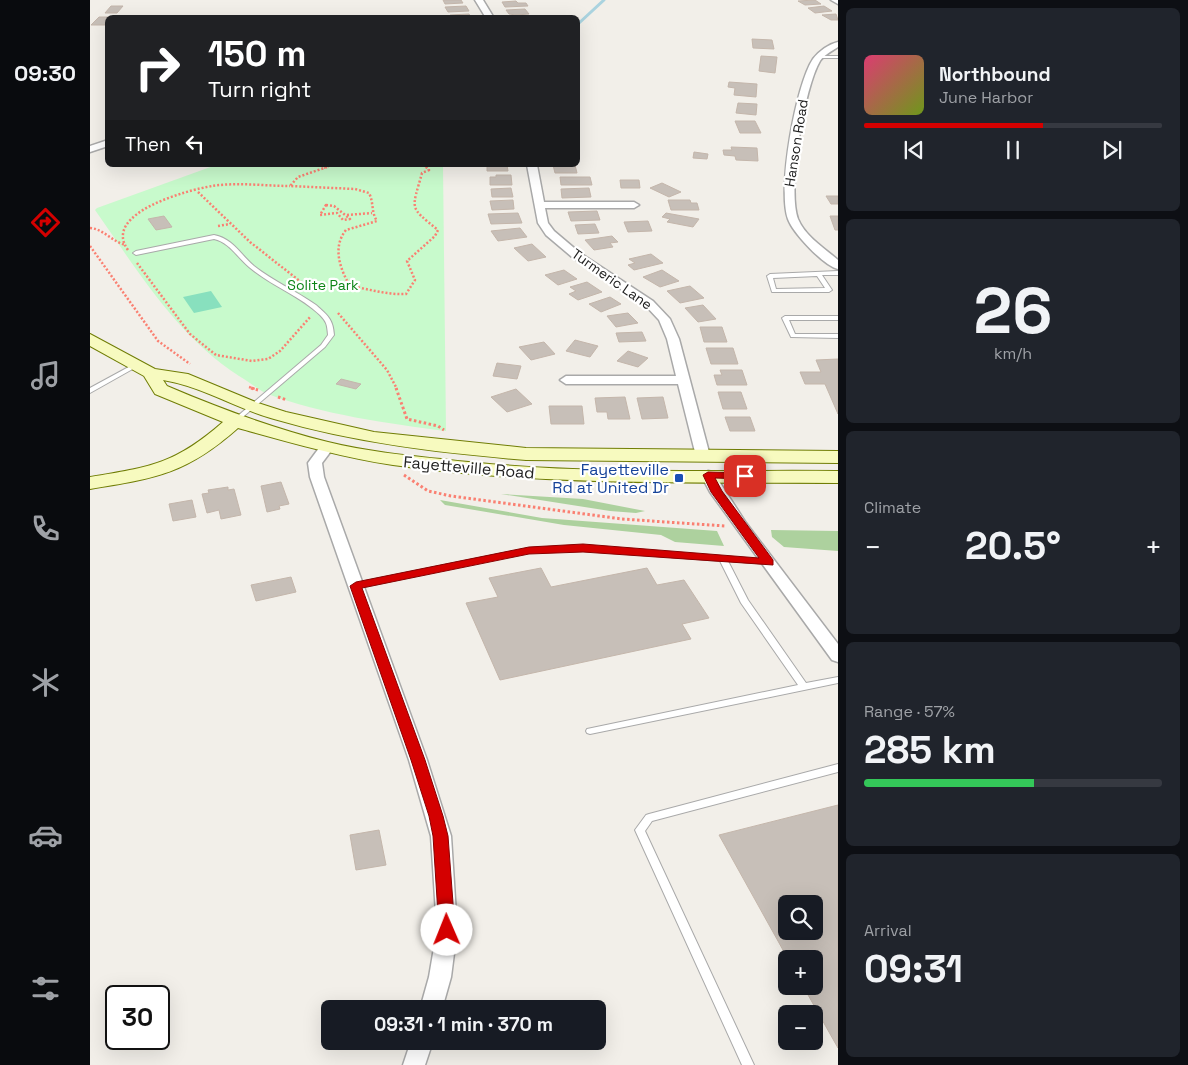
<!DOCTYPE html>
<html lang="en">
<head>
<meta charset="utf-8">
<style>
  :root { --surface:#171b24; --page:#20242c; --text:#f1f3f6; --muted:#9ea1a6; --line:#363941; --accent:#d40000 }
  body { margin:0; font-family:"Space Grotesk",sans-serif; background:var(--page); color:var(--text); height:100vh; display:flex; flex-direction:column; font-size:19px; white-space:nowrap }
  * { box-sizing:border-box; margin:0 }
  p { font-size:16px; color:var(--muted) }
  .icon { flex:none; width:28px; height:28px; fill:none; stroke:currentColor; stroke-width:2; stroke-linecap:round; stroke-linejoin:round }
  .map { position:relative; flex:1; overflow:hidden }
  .panel { display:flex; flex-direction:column; gap:8px; padding:8px; background:#0d0f14; width:350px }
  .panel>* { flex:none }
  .hud { position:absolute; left:15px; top:15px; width:475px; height:152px; border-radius:8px; box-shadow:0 5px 20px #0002; background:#202124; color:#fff; overflow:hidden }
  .tools { position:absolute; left:688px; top:895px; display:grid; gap:10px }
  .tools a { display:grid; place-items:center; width:45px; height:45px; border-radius:8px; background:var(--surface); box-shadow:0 5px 20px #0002; font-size:25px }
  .speed { position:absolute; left:15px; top:985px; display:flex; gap:10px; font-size:25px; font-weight:700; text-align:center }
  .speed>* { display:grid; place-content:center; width:65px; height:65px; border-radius:50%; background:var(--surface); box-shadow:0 5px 20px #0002; line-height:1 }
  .speed .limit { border:2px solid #111; border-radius:8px; background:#fff; color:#111 }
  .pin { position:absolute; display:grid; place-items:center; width:42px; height:42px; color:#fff; margin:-21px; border-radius:10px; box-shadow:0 2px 8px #0006 }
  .me { position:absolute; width:55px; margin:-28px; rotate:359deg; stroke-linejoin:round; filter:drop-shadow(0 0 4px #0008) }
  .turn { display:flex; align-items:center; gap:18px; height:105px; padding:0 20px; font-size:22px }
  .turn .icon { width:65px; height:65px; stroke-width:2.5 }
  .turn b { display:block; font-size:35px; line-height:42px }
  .then { display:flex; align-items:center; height:48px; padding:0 20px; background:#0003; gap:10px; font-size:19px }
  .big { font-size:38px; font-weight:600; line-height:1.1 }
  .panel .widget { flex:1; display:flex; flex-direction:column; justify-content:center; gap:8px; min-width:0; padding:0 18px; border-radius:8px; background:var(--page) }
  .panel .dial { align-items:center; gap:0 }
  .dial b { font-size:65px; line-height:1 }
  .song { display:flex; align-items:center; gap:15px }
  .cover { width:60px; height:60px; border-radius:8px; background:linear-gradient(135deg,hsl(340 70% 55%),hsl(80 70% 35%)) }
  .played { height:5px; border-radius:2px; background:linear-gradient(90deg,var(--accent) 60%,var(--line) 60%) }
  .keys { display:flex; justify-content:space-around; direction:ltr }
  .heat { display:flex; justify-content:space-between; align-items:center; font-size:28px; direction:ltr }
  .charge { height:8px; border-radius:4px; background:linear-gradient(90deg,#34c759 57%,var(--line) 0) }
  .trip { position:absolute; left:231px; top:1000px; width:285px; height:50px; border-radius:8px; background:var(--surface); box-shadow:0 5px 20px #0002; font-weight:600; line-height:50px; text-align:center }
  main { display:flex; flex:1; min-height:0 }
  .tab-bar { display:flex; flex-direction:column; width:90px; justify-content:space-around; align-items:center; background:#090b0e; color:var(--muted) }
  .tab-bar .icon { width:35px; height:35px }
  .tab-bar .current { color:var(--accent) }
  .tab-bar b { font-size:22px; color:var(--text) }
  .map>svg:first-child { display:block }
</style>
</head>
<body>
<main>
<nav class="tab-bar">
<b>09:30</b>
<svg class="icon current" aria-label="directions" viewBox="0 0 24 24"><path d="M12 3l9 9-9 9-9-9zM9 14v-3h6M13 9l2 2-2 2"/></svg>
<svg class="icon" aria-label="music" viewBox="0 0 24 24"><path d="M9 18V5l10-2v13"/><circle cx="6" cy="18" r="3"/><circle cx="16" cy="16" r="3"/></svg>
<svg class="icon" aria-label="phone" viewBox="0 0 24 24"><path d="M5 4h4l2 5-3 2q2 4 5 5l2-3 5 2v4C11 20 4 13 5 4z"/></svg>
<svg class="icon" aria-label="climate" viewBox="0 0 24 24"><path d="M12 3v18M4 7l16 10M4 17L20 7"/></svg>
<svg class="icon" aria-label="car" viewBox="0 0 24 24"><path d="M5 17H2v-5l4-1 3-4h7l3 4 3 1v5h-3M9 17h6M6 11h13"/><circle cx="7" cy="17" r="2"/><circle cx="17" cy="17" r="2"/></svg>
<svg class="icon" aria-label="filters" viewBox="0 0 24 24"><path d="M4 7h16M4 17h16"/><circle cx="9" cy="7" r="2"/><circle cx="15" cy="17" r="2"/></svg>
</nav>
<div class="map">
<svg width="748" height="1065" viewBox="0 0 748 1065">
  <rect width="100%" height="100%" fill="#f2efe9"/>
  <path fill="#add19e" d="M411 494 493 499 555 511 546 513 520 511Z
    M350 500 452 518 627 531 634 546 585 542 571 535 474 525 355 505Z
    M681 530 748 531V551L694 547 682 537Z"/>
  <path fill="#c8facc" d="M126 165H353L356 431C300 424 230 414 178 394 168 390 158 381 149 376 86 335 48 271 5 210L7 208Z"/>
  <path fill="#88e0be" d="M121 291 132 307 104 313 93 297Z"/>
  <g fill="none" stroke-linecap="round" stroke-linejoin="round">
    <path stroke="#aad3df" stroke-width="3" d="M488 24 514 0"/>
  </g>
  <path fill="#c7bfb8" stroke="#c4b6ab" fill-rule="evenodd" d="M353 0H371L373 3 355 4Z
    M725 0 731 4 715 5 708 1Z
    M426 1 428 3H436L438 6 415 7 412 2Z
    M21 6H33L27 13H15Z
    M376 6 379 11 358 12 355 7Z
    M734 6 742 11 725 13 718 8Z
    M435 9 439 14 426 15 419 14 416 10Z
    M379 14 382 18H362L360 15Z
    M746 14 748 20H741L732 15Z
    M9 17H23L18 18 15 25H1Z
    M662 39 682 40 684 49 663 48Z
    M671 56 687 57 685 73 669 71Z
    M639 82 667 84 666 97 644 95 645 88 638 87Z
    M648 103 667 104 666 115 646 113Z
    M645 121H665L671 133H650Z
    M641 147 667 148 668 161 646 160 645 156 634 155 633 150H642Z
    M604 152 618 154 617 159 603 158Z
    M397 165H417L418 171H397Z
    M463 165H485L487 173H465Z
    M406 175H421L422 185H400V177H406Z
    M470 177H500L502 185H471Z
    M530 180H549L550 188H531Z
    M572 183 591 192 579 197 560 188Z
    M421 188 423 197H402L401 189Z
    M499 188 501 197 472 198 471 189Z
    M736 196H748V204H741Z
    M423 200 424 209 402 210 400 201Z
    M578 200H600L601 203H607L609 210H581Z
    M507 211 510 220 481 221 478 212Z
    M428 213 432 223 401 224 398 214Z
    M576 213 609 219 603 227 577 222 580 219 572 217Z
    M74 216 82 227 66 230 58 219Z
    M740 216H748V230H745Z
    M558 221 562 231 538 232 534 222Z
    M505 224 509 233 488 234 485 225Z
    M430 228 437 237 408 241 401 231Z
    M522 236 528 242 520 243 523 247 504 250 495 240Z
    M442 244 456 257 438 261 424 248Z
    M561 254 573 263 544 270 538 265 545 263 539 259Z
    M474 270 487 279 468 285 455 275Z
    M572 270 589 281 570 287 553 277Z
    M497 282 512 292 488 300 479 294 486 291 480 287Z
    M600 286 614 298 590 303 577 291Z
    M520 297 531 304 511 312 499 304Z
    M613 305 626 319 608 322 595 308Z
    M538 313 548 323 526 327 517 316Z
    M610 327H632L637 342H614Z
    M552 332 556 341 529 342 526 333Z
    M485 340 508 346 500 357 476 351Z
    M454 342 465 354 441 360 429 347Z
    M616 348H643L648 364H621Z
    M538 351 558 358 548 367 527 361Z
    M748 359V414L735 384H715L710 372H731L726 360Z
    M407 363 431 366 427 379 403 376Z
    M630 370H652L657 385H627L624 375H632Z
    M251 379 271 384 266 389 246 384Z
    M426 389 442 404 417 412 401 397Z
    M628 392H651L657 409H633Z
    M535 397 540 419H518L517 412H507L505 398Z
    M573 397 578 418 552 419 547 398Z
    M459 406H492L494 424H461Z
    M635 417H660L665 431H640Z
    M191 482 199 504 189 506 190 509 177 512 171 486Z
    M138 487V490L144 489 151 515 131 519 129 510 117 513 112 494 119 493 118 490Z
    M102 500 106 517 83 521 79 504Z
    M451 568 461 587 557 568 567 585 594 580 619 618 592 624 601 639 410 680 376 603 408 597 399 578Z
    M201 577 206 592 166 601 161 585Z
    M748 805V1048L713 986H724V959H698L629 835ZM696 904H724V931H696Z
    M289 830 296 865 266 870 260 835Z"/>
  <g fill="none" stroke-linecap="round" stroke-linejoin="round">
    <defs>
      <path id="lane" d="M728 56H748V58H729L727 57Z
        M124 235C142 238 151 255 164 266 183 281 206 291 226 305 238 316 243 319 244 335L235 347 147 422 145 423 142 421 143 420 231 345 238 335C237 325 237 322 230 315 209 295 181 286 159 267 148 258 139 242 124 239L46 255 43 253 46 251Z
        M748 271V275H732L742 290 739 292H682L677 276 680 274ZM727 276 735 288 686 289 683 278Z
        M695 316H748V320H699L705 334H748V338L701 337 692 318Z
        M46 363 48 364V366L0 393V388Z
        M493 546 681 560 682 562 678 564 638 561 658 600 716 683 748 677V683L500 734 497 733 496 731 497 729 708 685 651 603 630 561 493 550 439 552 265 589 261 586 265 583 439 548Z
        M748 764V772L562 821 555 831 664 1065H652L545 830 556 815 559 814Z"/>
      <path id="street" d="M385 0H393L404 18H396Z
        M741 0H748V4Z
        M748 42V47C742 51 734 55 730 61 714 88 697 190 708 219 715 236 734 248 748 260V269C734 266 703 233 698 219 687 190 706 84 723 59 729 51 739 44 748 42Z
        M18 140V146L0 152V146Z
        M437 165H447L454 202H544L549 205 544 208H455L458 223 464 231 490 253 563 301 580 319 589 339 620 456 618 459 613 460 606 456 588 384H476L470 380 476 376H586L577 339 569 320 555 305 482 257 456 235 448 223Z
        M237 443 244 447 232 463 234 477 337 760 361 836 367 930 361 977 352 1009H330L339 977 347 930 341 836 319 760 220 477 218 463 232 444Z
        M618 471 623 472 656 523 748 644V662L742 660 620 492 611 475Z
        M321 1041H343L335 1065H313Z"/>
      <path id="secondary" d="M0 334 65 369 98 374 168 403 196 412 284 432 436 448 748 451V463L436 460C351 453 266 443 184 419 147 409 111 386 73 380L77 386C131 409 182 428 238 442 275 451 313 455 351 459 482 475 616 470 748 471V483C599 482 450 486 303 465 250 457 199 442 148 428 96 474 67 478 0 489V477C61 467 85 464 133 422L65 394 54 376 0 346Z"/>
    </defs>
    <use href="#lane" stroke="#a9a9a9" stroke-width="2"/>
    <use href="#street" stroke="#a9a9a9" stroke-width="3"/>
    <use href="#secondary" stroke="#707d05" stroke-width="2"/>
    <path stroke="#fa8072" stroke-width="2" stroke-dasharray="1 1" stroke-linecap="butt" d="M334 165 337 168
      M234 168 242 165"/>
    <path stroke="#fa8072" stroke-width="2.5" stroke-dasharray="2 2" stroke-linecap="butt" d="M237 167 208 177 200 186 265 189 279 193C284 203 281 212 287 221L256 230C242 247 250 269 260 286 279 289 297 295 316 294L325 280 317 261 345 236 348 230C318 206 322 210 332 173L339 170 336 167
      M108 192 160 242 216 286
      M236 205 244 206 260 219 253 220 247 213 230 215Z
      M257 215 282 213
      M128 226 140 224
      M0 228C14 229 22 242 36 245
      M0 246 68 341 100 364
      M38 250C11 213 98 190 122 186 147 182 175 186 200 186
      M47 263 100 334 126 355 162 361 178 359 190 351 221 316
      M248 313 297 370 307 389
      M159 387 165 389"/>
    <path stroke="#fa8072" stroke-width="3" stroke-dasharray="2.5 2.5" stroke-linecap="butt" d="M161 388 168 390
      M306 388 317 419 348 426 354 430
      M188 397 197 400
      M314 475 338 491 361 496 532 519 635 526"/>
    <use href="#lane" fill="#fff" fill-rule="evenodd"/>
    <use href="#street" fill="#fff" fill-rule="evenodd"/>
    <use href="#secondary" fill="#f7fabf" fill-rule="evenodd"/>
  </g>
  <path fill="#d40000" stroke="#8a0000" d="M618 472 659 473V478L655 479 625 478 632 491 683 560V565L493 552 439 554 272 588 335 760 353 816 358 836 365 930 363 934 357 936 352 934 349 930 343 836 339 816 321 760 260 586 266 582 439 547 493 544 669 558 621 492 613 475Z"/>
  <rect fill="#1a4fb4" stroke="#fff" stroke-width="2" x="584" y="473" width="10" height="10" rx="2.5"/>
  <g text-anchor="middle" stroke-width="4.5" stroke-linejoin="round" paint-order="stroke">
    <g font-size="14" fill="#222" stroke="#fff">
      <text transform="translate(706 143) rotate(-81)" y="5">Hanson Road</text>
      <text transform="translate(522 279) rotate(35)" y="5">Turmeric Lane</text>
    </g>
    <g font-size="14" fill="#0c8416" stroke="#fff">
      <text x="233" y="290">Solite Park</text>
    </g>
    <g font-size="16" fill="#222" stroke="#fff">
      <text transform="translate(379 467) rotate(5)" y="6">Fayetteville Road</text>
    </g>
    <g font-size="16" fill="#164399" stroke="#fff" text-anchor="end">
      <text x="579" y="475">Fayetteville<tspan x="579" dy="18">Rd at United Dr</tspan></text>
    </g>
  </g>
</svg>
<div class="tools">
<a><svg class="icon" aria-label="search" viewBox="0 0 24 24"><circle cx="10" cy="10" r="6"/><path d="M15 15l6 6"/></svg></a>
<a>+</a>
<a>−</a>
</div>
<div class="speed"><div class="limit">30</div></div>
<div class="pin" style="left:655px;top:476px;background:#d93025"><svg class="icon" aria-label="arrive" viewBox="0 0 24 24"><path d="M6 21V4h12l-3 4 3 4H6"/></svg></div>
<svg class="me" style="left:357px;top:930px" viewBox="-20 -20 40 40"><circle r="19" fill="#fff"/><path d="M0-13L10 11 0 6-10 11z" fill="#d40000"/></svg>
<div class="trip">09:31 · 1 min · 370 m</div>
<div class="hud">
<div class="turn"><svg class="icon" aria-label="right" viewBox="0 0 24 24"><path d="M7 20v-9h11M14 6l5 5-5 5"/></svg><div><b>150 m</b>Turn right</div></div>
<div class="then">Then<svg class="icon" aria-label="left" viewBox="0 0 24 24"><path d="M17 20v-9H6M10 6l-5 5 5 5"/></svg></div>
</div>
</div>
<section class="panel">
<div class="widget">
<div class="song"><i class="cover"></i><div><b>Northbound</b><p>June Harbor</p></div></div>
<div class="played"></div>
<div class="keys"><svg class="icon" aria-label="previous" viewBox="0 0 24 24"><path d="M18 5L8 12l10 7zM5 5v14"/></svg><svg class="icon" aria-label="pause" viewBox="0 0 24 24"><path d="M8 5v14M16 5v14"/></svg><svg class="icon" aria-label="next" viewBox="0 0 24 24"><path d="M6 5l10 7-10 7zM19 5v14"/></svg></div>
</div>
<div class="widget dial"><b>26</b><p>km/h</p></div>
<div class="widget"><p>Climate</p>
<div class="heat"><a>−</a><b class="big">20.5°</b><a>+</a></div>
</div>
<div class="widget"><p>Range · 57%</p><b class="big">285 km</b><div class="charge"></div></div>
<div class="widget"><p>Arrival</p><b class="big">09:31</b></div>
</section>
</main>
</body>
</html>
